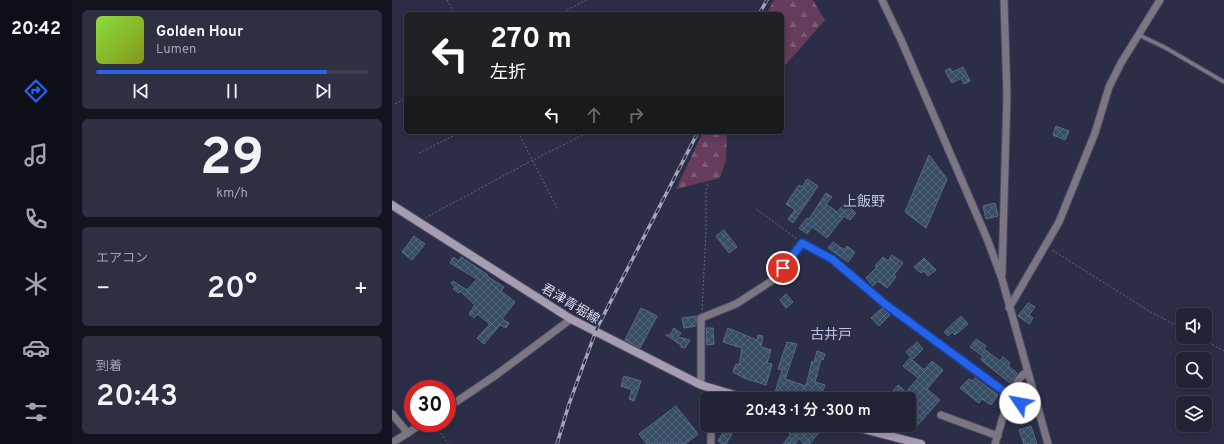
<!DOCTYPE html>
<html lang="ja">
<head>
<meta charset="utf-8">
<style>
  :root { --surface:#212236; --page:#2d2f42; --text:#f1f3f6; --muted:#a2a4ad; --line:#3e3f51; --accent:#2563eb }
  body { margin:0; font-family:Overpass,"Noto Sans JP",sans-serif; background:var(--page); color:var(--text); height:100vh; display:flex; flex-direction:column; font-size:15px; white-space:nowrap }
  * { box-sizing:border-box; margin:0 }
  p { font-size:13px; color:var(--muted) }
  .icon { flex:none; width:22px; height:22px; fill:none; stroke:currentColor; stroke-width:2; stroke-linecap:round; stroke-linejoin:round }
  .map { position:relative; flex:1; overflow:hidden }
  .side { display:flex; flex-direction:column; gap:10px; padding:10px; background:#12131e; width:320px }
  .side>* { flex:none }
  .hud { position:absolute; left:12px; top:12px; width:380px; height:122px; border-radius:6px; box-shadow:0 2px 10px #0003,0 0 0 1px var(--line); background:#202124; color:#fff; overflow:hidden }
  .controls { position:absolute; left:784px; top:308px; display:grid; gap:8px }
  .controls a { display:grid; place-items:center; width:36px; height:36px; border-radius:6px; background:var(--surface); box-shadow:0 2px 10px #0003,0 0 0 1px var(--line); font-size:20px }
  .speed { position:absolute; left:12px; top:380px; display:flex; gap:8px; font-size:20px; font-weight:700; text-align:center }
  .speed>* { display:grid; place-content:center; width:52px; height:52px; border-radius:50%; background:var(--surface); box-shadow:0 2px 10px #0003,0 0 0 1px var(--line); line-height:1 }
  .speed .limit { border:6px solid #d22; background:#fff; color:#111 }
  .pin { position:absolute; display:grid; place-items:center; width:34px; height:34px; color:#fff; margin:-17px; border:2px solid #fff; border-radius:50%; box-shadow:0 1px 4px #0007 }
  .me { position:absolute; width:44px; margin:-22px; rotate:303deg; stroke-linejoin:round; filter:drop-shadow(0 0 3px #0008) }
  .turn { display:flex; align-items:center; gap:14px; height:84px; padding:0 20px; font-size:18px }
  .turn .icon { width:52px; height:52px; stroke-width:2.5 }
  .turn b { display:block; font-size:28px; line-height:34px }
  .lanes { display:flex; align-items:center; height:38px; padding:0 20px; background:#0003; justify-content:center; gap:20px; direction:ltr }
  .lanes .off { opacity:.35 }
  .big { font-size:30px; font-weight:600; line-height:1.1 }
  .side .card { flex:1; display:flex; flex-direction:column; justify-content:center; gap:6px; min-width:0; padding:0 14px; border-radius:6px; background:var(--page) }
  .side .dial { align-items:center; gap:0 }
  .dial b { font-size:52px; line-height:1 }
  .song { display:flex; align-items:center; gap:12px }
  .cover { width:48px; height:48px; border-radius:6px; background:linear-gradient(135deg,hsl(90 70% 55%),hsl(70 70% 35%)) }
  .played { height:4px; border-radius:2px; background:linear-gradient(90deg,var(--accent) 85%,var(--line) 85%) }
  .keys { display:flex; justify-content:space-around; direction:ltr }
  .heat { display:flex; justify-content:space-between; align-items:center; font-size:22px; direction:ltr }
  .trip { position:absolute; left:308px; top:392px; width:216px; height:40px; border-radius:6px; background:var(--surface); box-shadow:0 2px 10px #0003,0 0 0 1px var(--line); font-weight:600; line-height:40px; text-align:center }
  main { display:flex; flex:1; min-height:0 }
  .tab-bar { display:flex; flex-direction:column; width:72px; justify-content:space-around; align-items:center; background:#0d0e16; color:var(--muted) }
  .tab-bar .icon { width:28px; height:28px }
  .tab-bar .current { color:var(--accent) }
  .tab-bar b { font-size:18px; color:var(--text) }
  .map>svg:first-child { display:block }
</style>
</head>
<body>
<main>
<nav class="tab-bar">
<b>20:42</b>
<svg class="icon current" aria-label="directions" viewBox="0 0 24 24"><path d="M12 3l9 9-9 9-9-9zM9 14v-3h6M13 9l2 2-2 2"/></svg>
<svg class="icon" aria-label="music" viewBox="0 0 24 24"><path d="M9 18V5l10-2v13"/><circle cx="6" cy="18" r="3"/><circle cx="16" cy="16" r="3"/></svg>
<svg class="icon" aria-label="phone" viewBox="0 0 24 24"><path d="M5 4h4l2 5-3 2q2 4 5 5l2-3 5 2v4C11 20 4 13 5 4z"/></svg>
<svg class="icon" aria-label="climate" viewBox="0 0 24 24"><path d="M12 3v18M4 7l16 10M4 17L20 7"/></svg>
<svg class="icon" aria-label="car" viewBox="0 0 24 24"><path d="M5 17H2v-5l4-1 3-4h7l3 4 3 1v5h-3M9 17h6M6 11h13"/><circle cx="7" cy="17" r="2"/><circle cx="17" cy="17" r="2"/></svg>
<svg class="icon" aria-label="filters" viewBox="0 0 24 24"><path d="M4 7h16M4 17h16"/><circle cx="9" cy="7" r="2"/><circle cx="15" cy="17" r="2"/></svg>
</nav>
<section class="side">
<div class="card">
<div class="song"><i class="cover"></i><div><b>Golden Hour</b><p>Lumen</p></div></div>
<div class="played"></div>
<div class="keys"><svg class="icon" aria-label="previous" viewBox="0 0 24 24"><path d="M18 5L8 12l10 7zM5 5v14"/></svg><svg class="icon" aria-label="pause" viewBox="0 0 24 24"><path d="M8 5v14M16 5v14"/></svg><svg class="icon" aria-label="next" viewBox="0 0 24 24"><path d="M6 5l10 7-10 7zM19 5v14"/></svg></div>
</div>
<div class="card dial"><b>29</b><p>km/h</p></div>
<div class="card"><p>エアコン</p>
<div class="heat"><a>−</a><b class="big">20°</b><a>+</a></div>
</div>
<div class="card"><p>到着</p><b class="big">20:43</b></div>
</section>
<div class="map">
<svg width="832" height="444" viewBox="0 0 832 444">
  <defs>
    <pattern id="forest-firs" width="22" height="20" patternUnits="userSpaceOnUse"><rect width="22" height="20" fill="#663c5b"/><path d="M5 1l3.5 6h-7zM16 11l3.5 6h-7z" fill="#7b5873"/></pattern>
    <pattern id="building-cross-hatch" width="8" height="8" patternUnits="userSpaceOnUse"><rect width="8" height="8" fill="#374d64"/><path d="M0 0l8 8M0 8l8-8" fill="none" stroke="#53667a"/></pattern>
  </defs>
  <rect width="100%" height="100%" fill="#2c2e48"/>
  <path fill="url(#forest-firs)" d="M382 0H421L433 20 390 69V14H374Z
    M311 132H335L334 160 328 178 284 189Z"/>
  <path fill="url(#building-cross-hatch)" stroke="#566c85" d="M571 67 578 81 572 84 569 78 560 83 553 71 558 68 560 72Z
    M664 126 677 131 673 140 661 135Z
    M537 155 555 179 534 228 513 212Z
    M415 179 426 186 401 223 396 219 403 210 394 204 407 185 410 187Z
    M434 193 440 197 434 204 445 212 453 203 464 213 458 220 452 216 435 238 420 227 415 234 407 228 415 218 417 219Z
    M603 203 606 216 594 219 591 206Z
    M332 230 345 247 337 253 324 236Z
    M22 236 33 244 20 260 10 252Z
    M441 242 452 250 455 246 463 252 456 262 436 248Z
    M500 255 511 263 502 275 504 277 495 288 486 281 481 286 474 278 485 267 483 266 491 257 496 261Z
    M61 257 67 261 69 257 96 275 95 276 112 287 109 291 123 302 110 319 117 323 114 328 108 325 92 344 85 338 98 324 85 314 82 318 77 314 83 305 68 291 67 293 61 289 63 287 59 283 61 281 75 290 85 279 58 263Z
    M532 258 544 270 536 276 532 271 529 273 522 267Z
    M394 294 401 302 394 308 388 300Z
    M636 303 643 307 637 315 641 318 637 324 626 316Z
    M249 308 265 316 248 348 233 340Z
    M490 308 498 315 487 326 479 318Z
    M305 316 304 326 292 328 290 318Z
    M569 316 576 324 563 335 560 332 556 336 552 332Z
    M282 328 289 333 286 337 298 340 293 348 289 347V345L274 335H278Z
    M314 328H321L322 344 315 345Z
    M336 328 365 340 366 335 371 336 369 347 379 350 375 363 380 364 374 385 352 378 341 372 344 364 347 365 350 348 331 342Z
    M584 339 594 346 592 349 608 361 611 357 618 363 616 366 625 373 618 383 589 360 591 356 578 347Z
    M395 342 405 344 393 379 414 386 420 361 422 362 425 351 433 354 431 360 429 359 423 382 433 385 428 399H401L388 395 387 399H381L390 370 386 369Z
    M525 342 531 349 521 359 514 352Z
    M518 358 532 370 540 361 551 370 535 389 548 400 521 430 517 427V399H494L506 385 514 392 526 378 511 366Z
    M232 376 249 381 242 401 237 399 240 390 229 386Z
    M583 378 606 395 599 405 590 399 587 403 568 388 577 379 581 381Z
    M284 406 306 434 293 444H255L247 434Z
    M335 425H345L334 444H330L326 441Z
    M405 425H426L430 429 417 444H412L407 438 403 444H391L399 434 397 433Z
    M639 426 645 444H632L627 430Z"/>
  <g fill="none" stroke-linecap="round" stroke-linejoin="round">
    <defs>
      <path id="service" d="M747 35 774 48 832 82"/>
      <path id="minor" d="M490 0 510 42 596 241 610 279 656 444
        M610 274 615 95 612 0
        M617 308 667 222 703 133 717 87 729 63 768 0
        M309 385V318L344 304 381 280 411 243 440 259 493 304 618 397 648 415
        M320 399V389
        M55 408 104 375 179 319
        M0 414 16 433
        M549 415 606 436
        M319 425V444
        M0 443 31 423
        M603 444C609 427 618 380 635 372"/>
      <path id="secondary" d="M0 205 179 319 309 385 356 399
        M456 425 529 444"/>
    </defs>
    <use href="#service" stroke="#484a62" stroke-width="5.5"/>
    <use href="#minor" stroke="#484a62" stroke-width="9"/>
    <use href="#secondary" stroke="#484a62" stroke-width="10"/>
    <path stroke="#64667d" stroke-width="1" stroke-dasharray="2 2" stroke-linecap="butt" d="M55 0 63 14
      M168 14 194 0
      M3 104 14 98
      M126 132 166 210
      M27 153 69 132
      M364 209 405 239
      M33 218 141 160 197 132
      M660 250 757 311 791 329
      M310 310 314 232V191L316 182
      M806 337 832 351
      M42 423 56 444"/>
    <use href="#service" stroke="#7c7683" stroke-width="3.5"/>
    <use href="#minor" stroke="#7c7683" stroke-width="7"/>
    <use href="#secondary" stroke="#a79db1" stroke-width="8"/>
    <defs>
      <path id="rail" d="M367 14 375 0
        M165 444 177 404 205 328 306 132"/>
    </defs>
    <use href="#rail" stroke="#a3a5ba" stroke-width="3.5"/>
    <use href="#rail" stroke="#2c2e48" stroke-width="2" stroke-dasharray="6" stroke-linecap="butt"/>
  </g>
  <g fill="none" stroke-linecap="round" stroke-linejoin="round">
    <defs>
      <path id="route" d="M391 268 410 243 440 259 493 304 628 403"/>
    </defs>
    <use href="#route" stroke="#184099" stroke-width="10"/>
    <use href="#route" stroke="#2563eb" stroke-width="7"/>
  </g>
  <g text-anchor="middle" stroke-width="4" stroke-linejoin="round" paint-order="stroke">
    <g font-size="13" fill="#d9dbed" stroke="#2c2e48">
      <text transform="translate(179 303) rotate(31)" y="5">君津青堀線</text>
    </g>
    <g font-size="14" fill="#bcc0e2" stroke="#2c2e48">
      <text x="472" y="206">上飯野</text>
      <text x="439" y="339">古井戸</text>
    </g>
  </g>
</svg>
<div class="controls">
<a><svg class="icon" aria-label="sound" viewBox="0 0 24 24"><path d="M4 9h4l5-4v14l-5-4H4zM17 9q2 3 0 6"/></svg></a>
<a><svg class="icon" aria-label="search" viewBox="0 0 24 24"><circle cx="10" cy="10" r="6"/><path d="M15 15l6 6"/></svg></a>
<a><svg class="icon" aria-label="layers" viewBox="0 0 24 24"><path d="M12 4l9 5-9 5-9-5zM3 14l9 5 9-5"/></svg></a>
</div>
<div class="speed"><div class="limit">30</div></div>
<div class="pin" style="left:391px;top:268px;background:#d93025"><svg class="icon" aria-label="arrive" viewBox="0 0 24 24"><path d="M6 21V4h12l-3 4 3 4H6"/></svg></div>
<svg class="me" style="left:628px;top:403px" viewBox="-20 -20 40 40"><circle r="19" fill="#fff"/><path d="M0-13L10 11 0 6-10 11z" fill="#2563eb"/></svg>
<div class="trip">20:43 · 1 分 · 300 m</div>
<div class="hud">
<div class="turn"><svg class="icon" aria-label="left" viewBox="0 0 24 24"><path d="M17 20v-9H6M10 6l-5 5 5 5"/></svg><div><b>270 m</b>左折</div></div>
<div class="lanes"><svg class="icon" aria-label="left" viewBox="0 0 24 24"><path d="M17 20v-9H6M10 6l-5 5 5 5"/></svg><svg class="icon off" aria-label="ahead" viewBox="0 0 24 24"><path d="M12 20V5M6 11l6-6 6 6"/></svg><svg class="icon off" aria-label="right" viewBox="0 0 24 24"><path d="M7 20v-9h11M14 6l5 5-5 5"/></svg></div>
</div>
</div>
</main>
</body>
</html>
